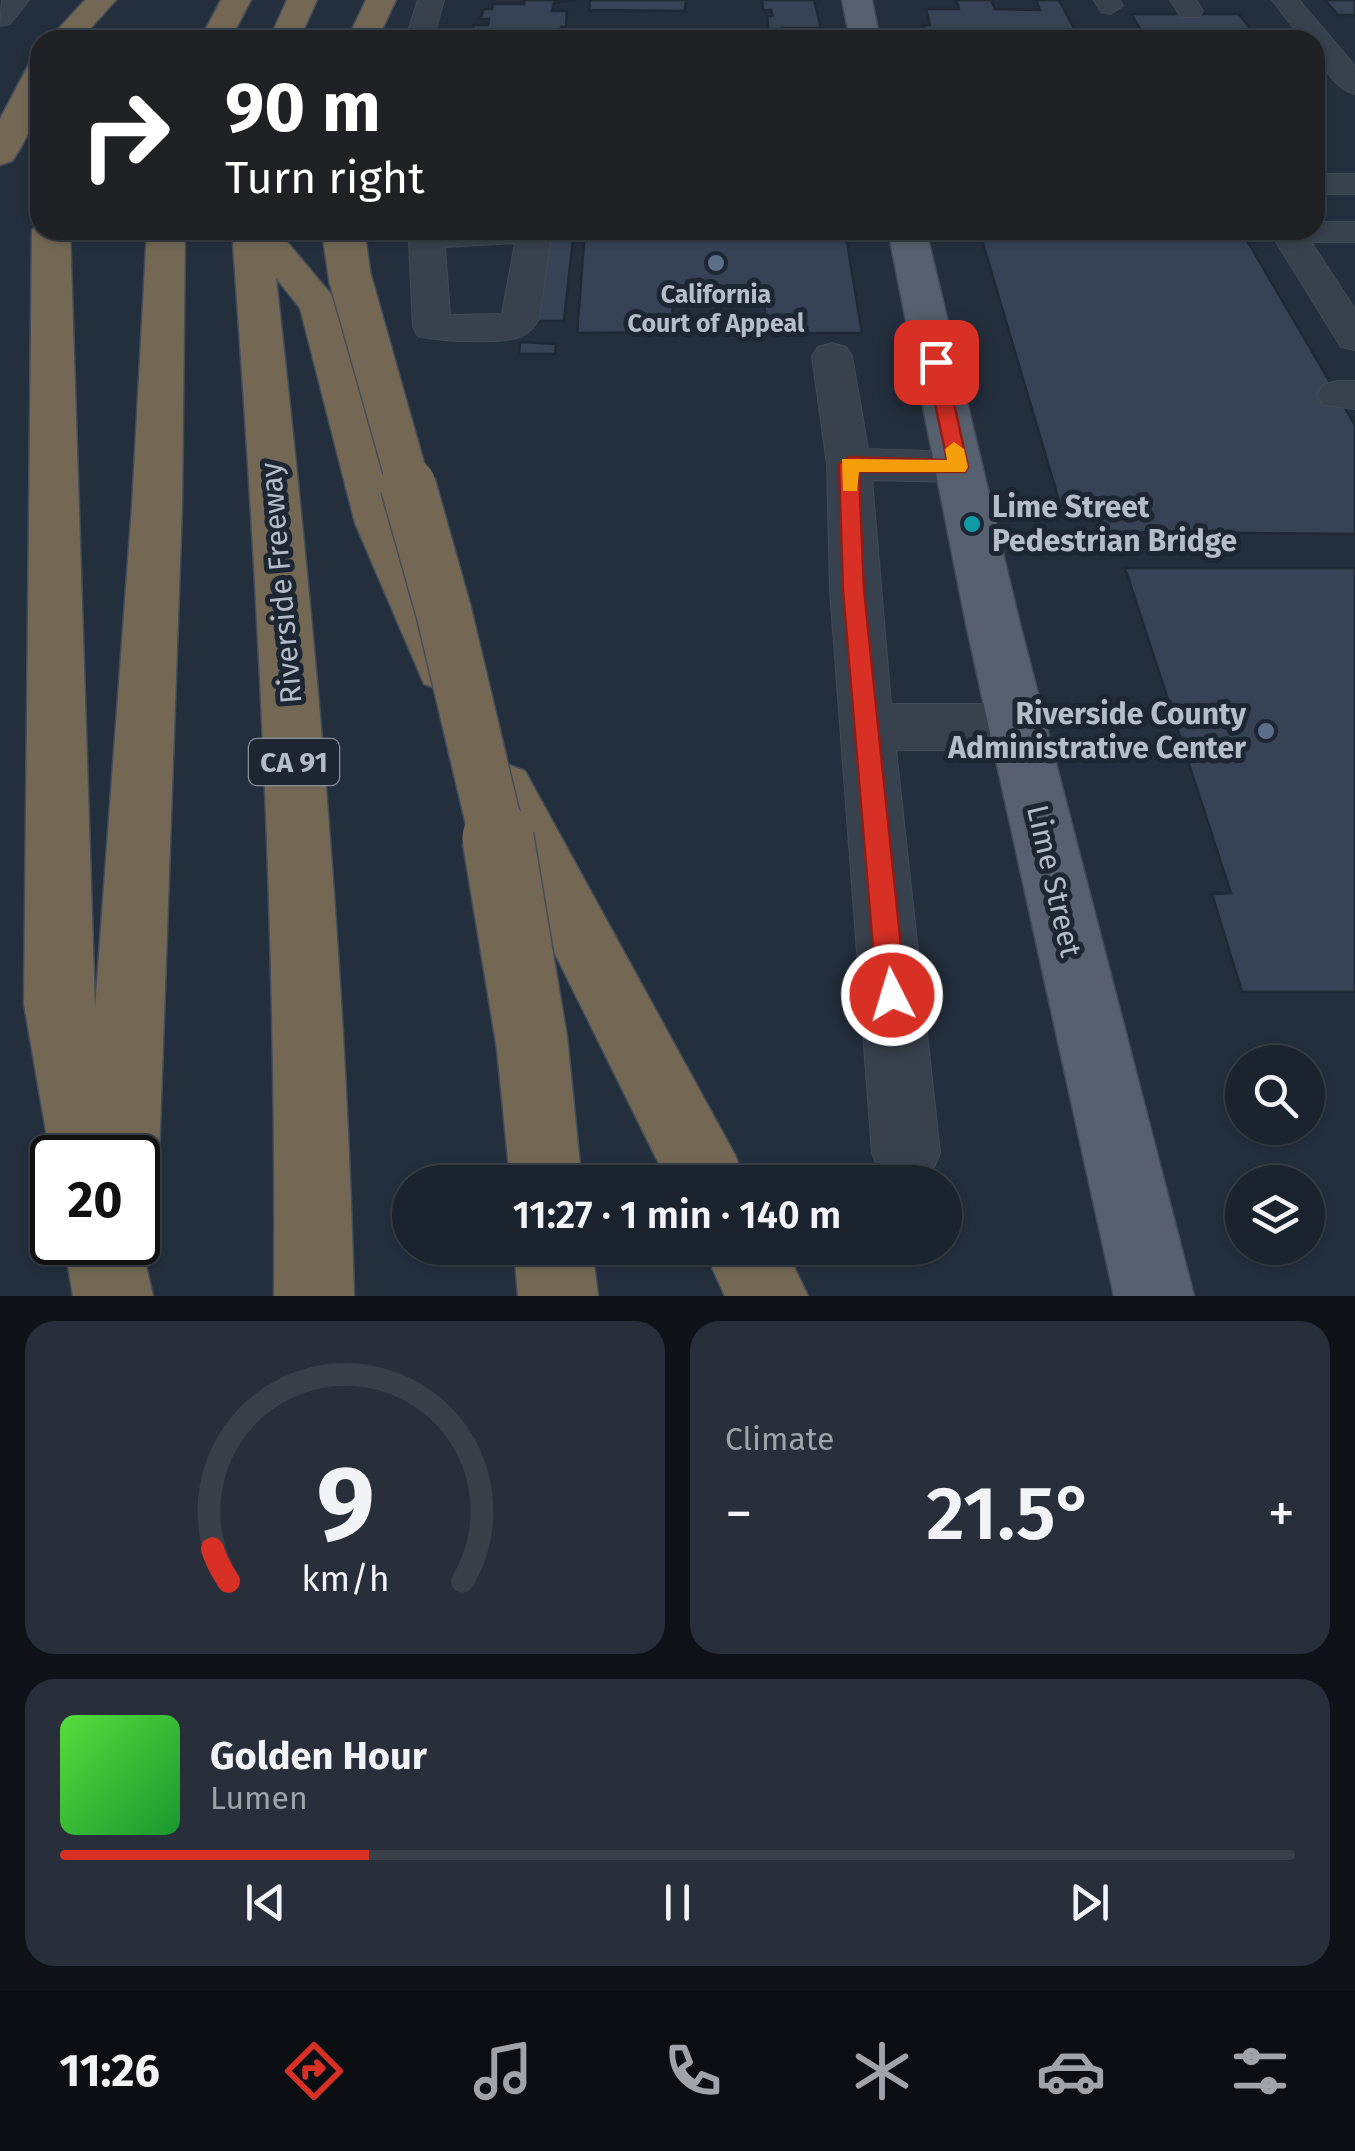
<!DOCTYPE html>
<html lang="en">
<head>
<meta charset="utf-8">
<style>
  :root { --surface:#1b232e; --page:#282f3a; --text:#f1f3f6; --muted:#a0a4aa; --line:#39404a; --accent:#d93025 }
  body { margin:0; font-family:"Fira Sans",sans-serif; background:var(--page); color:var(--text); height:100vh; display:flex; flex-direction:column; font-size:38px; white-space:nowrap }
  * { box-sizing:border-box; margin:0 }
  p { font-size:32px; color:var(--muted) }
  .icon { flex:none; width:55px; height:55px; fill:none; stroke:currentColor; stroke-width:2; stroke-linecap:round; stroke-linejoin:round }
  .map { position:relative; height:1296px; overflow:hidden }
  .side { display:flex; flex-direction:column; gap:25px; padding:25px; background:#0f1319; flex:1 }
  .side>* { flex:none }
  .guide { position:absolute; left:30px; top:30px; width:1295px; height:210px; border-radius:30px; box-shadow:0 2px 8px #0004,0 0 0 2px var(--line); background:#202124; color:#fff; overflow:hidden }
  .tools { position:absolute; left:1225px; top:1045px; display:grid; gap:20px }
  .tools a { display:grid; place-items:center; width:100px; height:100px; border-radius:50%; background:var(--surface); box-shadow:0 2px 8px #0004,0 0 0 2px var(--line); font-size:50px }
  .speed { position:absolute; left:30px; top:1135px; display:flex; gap:20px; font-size:50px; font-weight:700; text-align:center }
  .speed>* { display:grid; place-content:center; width:130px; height:130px; border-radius:50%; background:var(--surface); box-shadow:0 2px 8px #0004,0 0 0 2px var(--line); line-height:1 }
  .speed .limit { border:5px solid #111; border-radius:15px; background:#fff; color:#111 }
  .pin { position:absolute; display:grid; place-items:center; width:85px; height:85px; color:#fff; margin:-42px; border-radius:20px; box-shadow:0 5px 15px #0006 }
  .me { position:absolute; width:110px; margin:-55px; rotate:355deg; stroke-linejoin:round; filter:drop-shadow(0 0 8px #0008) }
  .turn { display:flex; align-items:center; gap:35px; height:210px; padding:0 30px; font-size:45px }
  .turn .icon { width:130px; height:130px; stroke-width:2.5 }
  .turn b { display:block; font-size:70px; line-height:85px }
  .big { font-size:75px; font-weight:600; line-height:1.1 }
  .side .tile { flex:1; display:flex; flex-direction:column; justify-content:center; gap:15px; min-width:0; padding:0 35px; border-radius:30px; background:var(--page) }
  .side .dial { align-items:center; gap:0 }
  .dial svg { height:260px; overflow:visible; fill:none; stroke:var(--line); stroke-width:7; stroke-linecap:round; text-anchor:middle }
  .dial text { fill:var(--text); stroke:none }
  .song { display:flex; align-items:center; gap:30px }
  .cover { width:120px; height:120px; border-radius:15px; background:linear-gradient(135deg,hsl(110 70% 55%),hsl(130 70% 35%)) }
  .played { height:10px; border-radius:5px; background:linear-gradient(90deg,var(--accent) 25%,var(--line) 25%) }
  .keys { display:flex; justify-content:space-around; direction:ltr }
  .heat { display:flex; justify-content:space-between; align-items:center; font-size:55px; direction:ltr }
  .side .tiles { flex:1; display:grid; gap:25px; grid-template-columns:1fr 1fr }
  .tile:last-child { grid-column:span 2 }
  .trip { position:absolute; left:392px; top:1165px; width:570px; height:100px; border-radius:50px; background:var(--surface); box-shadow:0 2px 8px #0004,0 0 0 2px var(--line); font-weight:600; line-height:100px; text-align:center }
  .tab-bar { display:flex; height:160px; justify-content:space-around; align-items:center; background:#0b0e12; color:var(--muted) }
  .tab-bar .icon { width:70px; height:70px }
  .tab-bar .selected { color:var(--accent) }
  .tab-bar b { font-size:45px; color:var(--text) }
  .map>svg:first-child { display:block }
</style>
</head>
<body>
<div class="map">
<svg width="1355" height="1296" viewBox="0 0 1355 1296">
  <rect width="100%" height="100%" fill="#242f3e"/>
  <path fill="#364354" stroke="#1f2835" stroke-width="2.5" d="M525 0H577L554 3 552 11H567L566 27H561L559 40H475L477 34H471L474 25H488L489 19H480L484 9H492L493 4H524Z
    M590 0H686L685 11 589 10Z
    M762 0H814L821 28H782L783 35H769L767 16H773L771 10H763Z
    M956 0H991L995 9 1040 10 1036 0H1059L1080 40H928L923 26 930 25 926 9H959Z
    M1325 0H1355V15H1338Z
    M1131 14H1239L1259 40H1147Z
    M706 35H783V40H707Z
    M549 230H574L564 321H536Z
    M585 230H845L862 333H766L764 296H672L673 332 577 333Z
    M979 230H1241L1355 425V534L1102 532 1094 516 1063 514Z
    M520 342 556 344 555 354H519Z
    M1125 568H1355V992H1242L1212 894 1231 893Z"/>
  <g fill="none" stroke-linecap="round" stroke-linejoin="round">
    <defs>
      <path id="minor" d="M2 0H29L10 24 0 26Z
        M418 0H444L433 40H405Z
        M1094 0H1120L1123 6 1110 14 1101 12Z
        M1170 0H1196L1203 11 1199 17H1181Z
        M1272 0H1299L1355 66V94C1335 89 1315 60 1315 40H1303Z
        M1315 174H1355V194H1315Z
        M1315 222H1355V242H1311L1355 309V350L1341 347 1270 232 1315 230Z
        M423 230H552L539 319C535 326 530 332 522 336 503 345 439 341 418 336L413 327 409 242ZM515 243 502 314 450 315 445 247Z
        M832 343 846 347 852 356 868 449 958 452 973 456 980 467 973 478 958 482 872 480 891 704H1018L1037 711 1044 727 1037 743 1018 750H896L940 1153 930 1177C913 1184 899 1184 882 1177L872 1153 830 590 827 464 812 356 818 347Z
        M1337 381H1355V409L1323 405 1317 395 1323 385Z"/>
      <path id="major" d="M842 0H872L880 40H850Z
        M888 230H926L1020 624 1194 1296H1114L966 624Z"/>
      <path id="highway" d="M85 0H116L80 40H48Z
        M221 0H251L230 40H200Z
        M287 0H317L299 40H269Z
        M366 0H396L377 40H347Z
        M40 61C40 101 36 128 12 161L0 165V119L29 64Z
        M40 221V230H70L95 1009 132 506 147 230H185L182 506 159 1158 148 1185 138 1189V1158H52V1166L24 1004 32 230Z
        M232 230H277L341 306 405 523 472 668 464 684 444 691 424 684 355 523 300 308 276 278C314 617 345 955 354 1296H274C277 940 258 585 232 230Z
        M504 763 525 771 735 1155 746 1182H668L474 790 483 771Z
        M138 1230 153 1296H73L64 1242H138Z
        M514 1248H592L598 1296H518Z
        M703 1248H785L808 1296H725Z"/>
    </defs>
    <use href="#minor" stroke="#414a57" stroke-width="2"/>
    <use href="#major" stroke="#414a57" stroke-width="3"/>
    <use href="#highway" stroke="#434c59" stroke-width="3"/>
    <use href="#minor" fill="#38414e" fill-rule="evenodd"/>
    <use href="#major" fill="#56606e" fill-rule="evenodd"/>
    <use href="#highway" fill="#746855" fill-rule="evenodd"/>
    <defs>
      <path id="highway-bridge-far2" d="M343 230 350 278 409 487"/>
      <path id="highway-bridge-far1" d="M408 485 444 613 498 841"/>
      <path id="highway-bridge" d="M498 838 532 1043 546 1182"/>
    </defs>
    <use href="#highway-bridge-far2" stroke="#434c59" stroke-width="45" stroke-linecap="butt"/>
    <use href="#highway-bridge-far1" stroke="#434c59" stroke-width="58" stroke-linecap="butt"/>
    <use href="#highway-bridge" stroke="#434c59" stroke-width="74" stroke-linecap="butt"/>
    <use href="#highway-bridge-far2" stroke="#746855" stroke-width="42"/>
    <use href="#highway-bridge-far1" stroke="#746855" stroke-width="55"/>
    <use href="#highway-bridge" stroke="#746855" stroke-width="71"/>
  </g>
  <path fill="#d93025" stroke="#8d1f18" stroke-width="2.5" d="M936 356 945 362 968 467 965 472H859L864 590 906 995 902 1005 892 1009 881 1005 877 995 843 590 839 464 849 457 947 460 926 362Z"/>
  <path fill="#f59e0b" d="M954 442 964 449 968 467 965 472H859L857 491H843L842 459 947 460 945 449Z"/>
  <g fill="#5c6f8a" stroke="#1d2633" stroke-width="4">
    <circle cx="716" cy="263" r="10"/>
    <circle cx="1266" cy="731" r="10"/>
  </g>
  <circle fill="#0f9aa8" stroke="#1d2633" stroke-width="4" cx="972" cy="524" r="10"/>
  <g text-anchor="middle" stroke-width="10" stroke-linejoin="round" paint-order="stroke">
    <g font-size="25" font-weight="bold" fill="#b4bcc9" stroke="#1d2633">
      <text x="716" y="303">California<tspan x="716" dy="29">Court of Appeal</tspan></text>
    </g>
    <rect fill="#1d2633" stroke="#878f9c" stroke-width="2.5" x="249" y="739" width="90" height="46" rx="8"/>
    <g font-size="28" font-weight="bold" fill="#b4bcc9">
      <text x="294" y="772">CA 91</text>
    </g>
    <g font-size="30" font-weight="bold" fill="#b4bcc9" stroke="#1d2633" text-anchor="start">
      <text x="992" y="517">Lime Street<tspan x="992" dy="34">Pedestrian Bridge</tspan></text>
      <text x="1246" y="724" text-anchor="end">Riverside County<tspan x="1246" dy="34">Administrative Center</tspan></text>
    </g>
    <g font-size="30" fill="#b4bcc9" stroke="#1d2633">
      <text transform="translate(281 583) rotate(-95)" y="10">Riverside Freeway</text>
      <text transform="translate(1054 881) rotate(77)" y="10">Lime Street</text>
    </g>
  </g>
</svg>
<div class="tools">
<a><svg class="icon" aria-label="search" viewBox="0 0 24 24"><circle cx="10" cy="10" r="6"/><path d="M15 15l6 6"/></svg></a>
<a><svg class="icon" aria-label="layers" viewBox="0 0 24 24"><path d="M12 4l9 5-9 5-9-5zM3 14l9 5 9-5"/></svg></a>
</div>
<div class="speed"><div class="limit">20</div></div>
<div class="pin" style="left:936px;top:362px;background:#d93025"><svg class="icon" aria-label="arrive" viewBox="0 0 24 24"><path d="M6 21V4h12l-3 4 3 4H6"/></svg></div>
<svg class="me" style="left:892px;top:995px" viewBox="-20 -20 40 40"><circle r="17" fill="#d93025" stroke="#fff" stroke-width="3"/><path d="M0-11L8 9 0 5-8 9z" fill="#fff"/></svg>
<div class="trip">11:27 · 1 min · 140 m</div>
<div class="guide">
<div class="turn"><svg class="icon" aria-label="right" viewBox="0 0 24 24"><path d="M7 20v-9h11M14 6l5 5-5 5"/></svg><div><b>90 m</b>Turn right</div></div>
</div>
</div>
<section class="side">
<div class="tiles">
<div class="tile dial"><svg viewBox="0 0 100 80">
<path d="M14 69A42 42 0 1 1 86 69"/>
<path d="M14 69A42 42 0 0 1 9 59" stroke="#d93025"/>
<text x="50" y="56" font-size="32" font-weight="700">9</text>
<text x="50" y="72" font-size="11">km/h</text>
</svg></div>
<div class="tile"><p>Climate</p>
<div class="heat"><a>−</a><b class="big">21.5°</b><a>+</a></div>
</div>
<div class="tile">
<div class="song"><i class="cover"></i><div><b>Golden Hour</b><p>Lumen</p></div></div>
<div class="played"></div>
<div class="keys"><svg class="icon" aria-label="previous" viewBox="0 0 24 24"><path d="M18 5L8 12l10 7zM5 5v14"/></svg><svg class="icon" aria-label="pause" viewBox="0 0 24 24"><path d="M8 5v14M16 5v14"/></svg><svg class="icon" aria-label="next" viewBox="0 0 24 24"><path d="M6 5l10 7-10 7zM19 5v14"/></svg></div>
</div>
</div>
</section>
<nav class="tab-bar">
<b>11:26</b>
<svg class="icon selected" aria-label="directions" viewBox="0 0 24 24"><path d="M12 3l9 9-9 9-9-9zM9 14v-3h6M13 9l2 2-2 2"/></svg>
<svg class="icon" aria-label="music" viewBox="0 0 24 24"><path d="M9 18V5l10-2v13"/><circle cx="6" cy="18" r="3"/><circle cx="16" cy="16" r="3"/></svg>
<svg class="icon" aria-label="phone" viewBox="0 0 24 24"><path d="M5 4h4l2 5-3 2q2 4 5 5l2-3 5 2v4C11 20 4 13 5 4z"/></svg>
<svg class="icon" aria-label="climate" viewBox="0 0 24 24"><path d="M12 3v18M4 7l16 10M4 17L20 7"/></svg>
<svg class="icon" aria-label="car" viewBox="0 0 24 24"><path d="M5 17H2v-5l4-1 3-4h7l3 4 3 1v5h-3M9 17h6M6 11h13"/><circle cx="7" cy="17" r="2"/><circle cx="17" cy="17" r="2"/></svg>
<svg class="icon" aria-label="filters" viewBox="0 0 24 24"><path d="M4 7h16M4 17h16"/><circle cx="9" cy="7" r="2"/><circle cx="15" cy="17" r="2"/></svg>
</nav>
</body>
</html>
